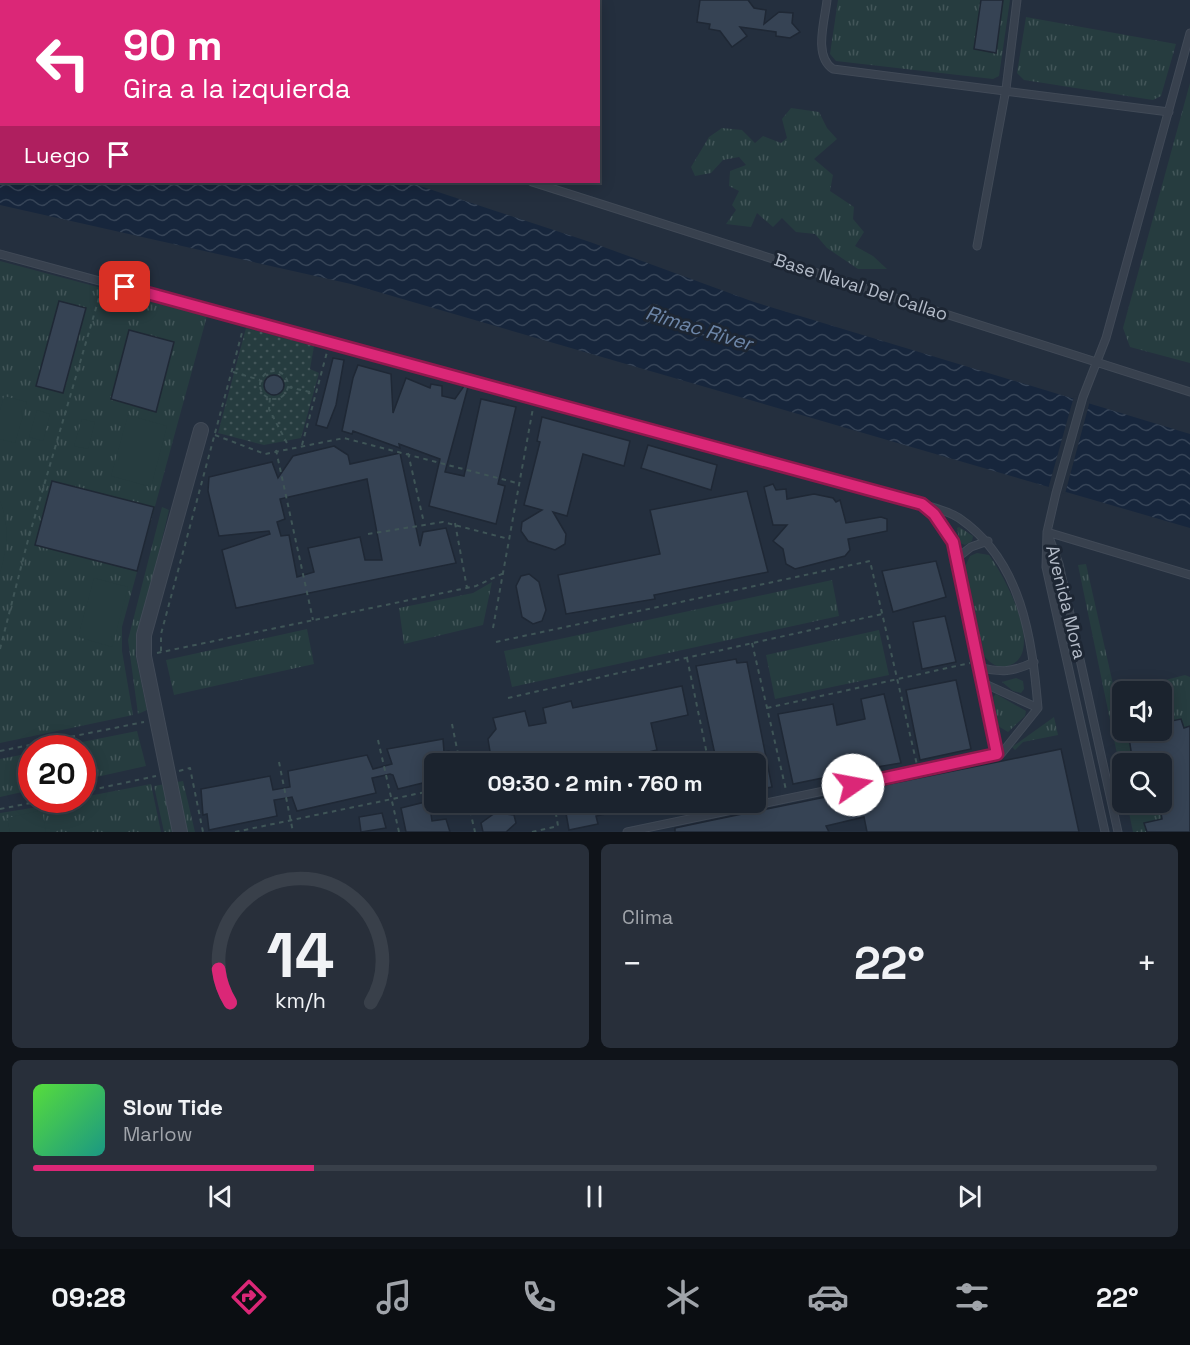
<!DOCTYPE html>
<html lang="es">
<head>
<meta charset="utf-8">
<style>
  :root { --surface:#1b232e; --page:#282f3a; --text:#f1f3f6; --muted:#a0a4aa; --line:#39404a; --accent:#db2777 }
  body { margin:0; font-family:"Space Grotesk",sans-serif; background:var(--page); color:var(--text); height:100vh; display:flex; flex-direction:column; font-size:22px; white-space:nowrap }
  * { box-sizing:border-box; margin:0 }
  p { font-size:20px; color:var(--muted) }
  .icon { flex:none; width:33px; height:33px; fill:none; stroke:currentColor; stroke-width:2; stroke-linecap:round; stroke-linejoin:round }
  .map { position:relative; height:832px; overflow:hidden }
  .side { display:flex; flex-direction:column; gap:12px; padding:12px; background:#0f1319; flex:1 }
  .side>* { flex:none }
  .hud { position:absolute; left:0px; top:0px; width:600px; height:183px; box-shadow:0 3px 15px #0003,0 0 0 2px var(--line); background:#db2777; color:#fff; overflow:hidden }
  .controls { position:absolute; left:1112px; top:681px; display:grid; gap:12px }
  .controls a { display:grid; place-items:center; width:60px; height:60px; border-radius:9px; background:var(--surface); box-shadow:0 3px 15px #0003,0 0 0 2px var(--line); font-size:30px }
  .speed { position:absolute; left:18px; top:735px; display:flex; gap:12px; font-size:30px; font-weight:700; text-align:center }
  .speed>* { display:grid; place-content:center; width:78px; height:78px; border-radius:50%; background:var(--surface); box-shadow:0 3px 15px #0003,0 0 0 2px var(--line); line-height:1 }
  .speed .limit { border:9px solid #d22; background:#fff; color:#111 }
  .pin { position:absolute; display:grid; place-items:center; width:51px; height:51px; color:#fff; margin:-26px; border-radius:12px; box-shadow:0 3px 9px #0006 }
  .me { position:absolute; width:66px; margin:-33px; rotate:78deg; stroke-linejoin:round; filter:drop-shadow(0 0 4px #0008) }
  .turn { display:flex; align-items:center; gap:21px; height:126px; padding:0 24px; font-size:27px }
  .turn .icon { width:78px; height:78px; stroke-width:2.5 }
  .turn b { display:block; font-size:42px; line-height:51px }
  .then { display:flex; align-items:center; height:57px; padding:0 24px; background:#0003; gap:12px; font-size:22px }
  .big { font-size:45px; font-weight:700; line-height:1.1 }
  .side .tile { flex:1; display:flex; flex-direction:column; justify-content:center; gap:9px; min-width:0; padding:0 21px; border-radius:9px; background:var(--page) }
  .side .dial { align-items:center; gap:0 }
  .dial svg { height:156px; overflow:visible; fill:none; stroke:var(--line); stroke-width:7; stroke-linecap:round; text-anchor:middle }
  .dial text { fill:var(--text); stroke:none }
  .song { display:flex; align-items:center; gap:18px }
  .cover { width:72px; height:72px; border-radius:9px; background:linear-gradient(135deg,hsl(110 70% 55%),hsl(170 70% 35%)) }
  .played { height:6px; border-radius:3px; background:linear-gradient(90deg,var(--accent) 25%,var(--line) 25%) }
  .keys { display:flex; justify-content:space-around; direction:ltr }
  .heat { display:flex; justify-content:space-between; align-items:center; font-size:33px; direction:ltr }
  .side .tiles { flex:1; display:grid; gap:12px; grid-template-columns:1fr 1fr }
  .tile:last-child { grid-column:span 2 }
  .trip { position:absolute; left:424px; top:753px; width:342px; height:60px; border-radius:9px; background:var(--surface); box-shadow:0 3px 15px #0003,0 0 0 2px var(--line); font-weight:700; line-height:60px; text-align:center }
  .dock { display:flex; height:96px; justify-content:space-around; align-items:center; background:#0b0e12; color:var(--muted) }
  .dock .icon { width:42px; height:42px }
  .dock .selected { color:var(--accent) }
  .dock b { font-size:27px; color:var(--text) }
  .map>svg:first-child { display:block }
</style>
</head>
<body>
<div class="map">
<svg width="1190" height="832" viewBox="0 0 1190 832">
  <defs>
    <pattern id="grass-tufts" width="24" height="20" patternUnits="userSpaceOnUse" patternTransform="scale(1.5)"><rect width="24" height="20" fill="#263c3f"/><path d="M3 7l-1-3M5 7V3M7 7l1-3M15 17l-1-3M17 17v-4M19 17l1-3" fill="none" stroke="#435659"/></pattern>
    <pattern id="park-dots" width="8" height="8" patternUnits="userSpaceOnUse" patternTransform="scale(1.5)"><rect width="8" height="8" fill="#263c3f"/><path d="M2 2h.1M6 6h.1" fill="none" stroke="#435659" stroke-width="1.8" stroke-linecap="round"/></pattern>
    <pattern id="water-waves" width="16" height="10" patternUnits="userSpaceOnUse" patternTransform="scale(1.5)"><rect width="16" height="10" fill="#17263c"/><path d="M0 5q4-4 8 0t8 0" fill="none" stroke="#364457"/></pattern>
  </defs>
  <rect width="100%" height="100%" fill="#242f3e"/>
  <path fill="url(#grass-tufts)" fill-rule="evenodd" d="M411 0H507L508 1 414 2Z
    M838 0H1010L999 76 993 79 836 61 830 54Z
    M1026 17 1176 44 1161 96 1153 100 1024 80 1017 73Z
    M1190 83V363L1130 347 1123 328Z
    M791 108 819 112 827 128 837 139 814 159 833 175 830 191 854 207 853 219 864 232 855 246 873 256 887 269H858L827 248 815 234 796 232 782 218 773 227 757 213 751 227 726 224 736 210 732 205 739 191 729 186 730 171 746 165 739 157 723 160 711 173 695 176 691 167 709 137 722 128 742 130 755 143 763 136 781 143 787 138 782 119Z
    M0 261 207 316 122 627V651L133 715 0 743Z
    M162 507 169 510 135 653 147 710 138 714 128 640Z
    M959 527 973 536 972 541 965 545 960 543 957 528Z
    M977 553 989 555C1004 575 1047 654 1008 666 998 669 990 663 984 656L964 569 970 556Z
    M1086 564 1115 693 1185 675 1190 677V832H1133L1127 803 1161 802V764H1122V778L1078 565ZM1122 692H1161V730H1122Z
    M832 580 839 616 512 687 504 651Z
    M492 582 483 625 404 644 399 608 473 593Z
    M307 629 314 664 174 695 166 660Z
    M879 630 889 675 775 699 766 655Z
    M1016 678 1023 681 1024 689 1021 693 1013 691 1002 682Z
    M996 694 1026 711 1025 716 1008 732 998 726 993 697Z
    M1054 717 1058 735 1023 742 1015 750 1012 747Z
    M137 731 146 766 83 780 82 748H52Z
    M31 753V790L0 797V759Z
    M183 781 195 832H164L154 786Z
    M151 784 161 832H0V813L82 800 83 797Z"/>
  <path fill="url(#park-dots)" d="M246 328 314 346 310 369 319 373 301 438 264 445 218 433Z"/>
  <path fill="#263c3f" d="M4 396 27 402 15 443 0 439V410Z
    M37 410 50 414 43 441 29 437Z
    M128 415 167 426 151 487 111 476Z
    M82 419 95 422 88 449 74 446Z
    M0 501C10 526 7 548 0 574Z
    M94 578 128 587 112 647 78 637Z
    M42 810 46 832H10L7 818Z"/>
  <path fill="url(#water-waves)" d="M0 51 2 182H408L590 242 754 302 1190 434V528L351 284 0 205Z"/>
  <path fill="#242f3e" d="M1074 396 1090 401 1065 494 1048 489Z"/>
  <path fill="#364354" stroke="#1f2835" stroke-width="1.5" fill-rule="evenodd" d="M700 0H748L754 8 766 10 764 24 779 12 793 13 792 23 800 32 790 38 776 36V32L740 27 747 36 732 47 720 31 709 29 710 24 697 22Z
    M981 0H1003L996 53 974 49Z
    M59 301 86 308 63 393 36 386Z
    M129 330 174 342 156 412 111 399Z
    M333 358 344 360 336 405 327 428 316 425Z
    M358 365 391 374 393 413 406 378 430 388 431 384 442 386V396L455 399 464 386 468 387 445 472 464 476 481 399 516 407 498 484 505 486 496 524 429 506 440 459 399 444 400 448 353 431 352 434 342 431 353 378Z
    M264 385a10 10 0 1 1 20 0a10 10 0 1 1-20 0Z
    M542 417 630 441 624 466 583 454 567 516 553 512 566 534 565 544 555 550 528 541 521 531 522 522 542 510 524 505 540 442 537 441Z
    M648 445 717 465 711 490 641 468Z
    M334 446 348 455 350 464 400 453 420 546 423 532 446 528 456 563 236 608 222 550 270 534 269 531 219 536 208 491 209 477 272 462 278 478 293 456ZM367 479 382 560H365L360 537 308 548 314 572 297 577 289 535 281 536 277 522 285 519 280 499Z
    M52 481 154 507 137 571 35 545Z
    M773 484 776 490 786 489 787 499 814 494 833 498 836 502 840 500 846 523 881 517 887 519V531L848 539 850 550 845 556 795 569 786 564 783 549 773 541 787 525H773L764 487Z
    M747 491 768 572 654 595 655 599 566 614 558 575 660 554 650 510Z
    M936 561 946 597 893 612 882 571Z
    M529 574 539 582 546 610 542 621 533 624 522 617 516 586 521 576Z
    M945 616 956 662 922 669 913 622Z
    M736 659 737 663 747 662 772 787 756 790V764H717L696 666Z
    M956 680 971 749 920 760 906 690Z
    M682 686 688 715 651 723 657 750 632 756 634 764H492L488 739 496 729 493 718 525 711 529 726 546 723 543 708 571 701 573 708Z
    M884 694 901 763 877 767 876 764 847 770V773L793 784 778 714 833 704 837 725 865 719 861 699Z
    M1181 719 1184 728 1190 726V832H1147L1144 823 1162 819 1159 802 1161 764H1153L1152 758 1133 763 1129 738 1144 734V730H1161V723Z
    M443 739 444 752 449 751 452 761 435 764V780L398 789 393 775 390 774 372 778 376 793 297 811 292 797 274 800 277 816 209 830 207 814 203 815 201 789 270 776 273 790 290 787 288 771 367 755 373 769 392 764 387 749Z
    M1061 749 1079 832H867L864 817 826 826 829 832H675V828L713 820Z
    M429 801 432 821 446 819 450 832H406L401 808Z
    M464 802H506L493 813 464 805Z
    M564 802H641L642 806 596 816 598 824 569 830Z
    M382 813 386 828 361 832 359 817Z
    M495 813 514 815 516 823 506 832H483L481 823Z"/>
  <g fill="none" stroke-linecap="round" stroke-linejoin="round">
    <defs>
      <path id="lane" d="M827 0C825 20 813 56 833 69L1169 112
        M575 2 576 0
        M532 182 1190 392
        M977 246 1006 89 1017 0
        M0 254 916 502C929 507 947 510 959 518 1022 561 1032 638 1038 708L1001 754 627 832
        M926 507 953 542 997 755
        M1047 532 1190 575
        M1049 537 1059 564 1118 832
        M957 558 971 547 988 541
        M979 667C1001 673 1013 672 1034 662
        M983 683 1038 708
        M1105 832 1046 567 1047 532 1056 493 1083 397 1106 338 1190 33"/>
      <path id="street" d="M180 832 144 656V635L201 430"/>
    </defs>
    <use href="#lane" stroke="#414a57" stroke-width="9"/>
    <use href="#street" stroke="#414a57" stroke-width="16"/>
    <path stroke="#3f5557" stroke-width="2" stroke-dasharray="4.5 4.5" stroke-linecap="butt" d="M112 0 114 2
      M117 0V2
      M260 385a14 14 0 1 1 28 0a14 14 0 1 1-28 0Z
      M233 372 260 380
      M288 387 314 393
      M270 398 269 409 289 447
      M215 435 265 454 344 438 517 483
      M302 445 327 352
      M276 450 313 620
      M408 453 424 523
      M455 523 467 588
      M368 534 443 522 509 539
      M493 628 533 408
      M496 642 870 561 917 765
      M752 643 786 790
      M0 649 28 540 101 291
      M161 651V634L243 329
      M157 653 476 586 504 573
      M687 658 709 764
      M508 698 882 614
      M767 708 970 663
      M452 724 460 764
      M378 740 399 832
      M0 751 144 722
      M279 762 293 832
      M179 771 190 768 203 832
      M82 792 156 776
      M468 802 475 832
      M0 809 46 800
      M235 832 435 790
      M532 832 558 826 554 802"/>
    <use href="#lane" stroke="#38414e" stroke-width="7"/>
    <use href="#street" stroke="#38414e" stroke-width="14"/>
  </g>
  <g fill="none" stroke-linecap="round" stroke-linejoin="round">
    <defs>
      <path id="route" d="M125 287 922 504 934 514 953 542 997 754 853 785"/>
    </defs>
    <use href="#route" stroke="#8e194d" stroke-width="15"/>
    <use href="#route" stroke="#db2777" stroke-width="10"/>
  </g>
  <g text-anchor="middle" stroke-width="6" stroke-linejoin="round" paint-order="stroke">
    <g font-size="18" fill="#b4bcc9" stroke="#1d2633">
      <text transform="translate(861 287) rotate(18)" y="6">Base Naval Del Callao</text>
      <text transform="translate(1066 602) rotate(76)" y="6">Avenida Mora</text>
    </g>
    <g font-size="20" font-style="italic" fill="#6d86a8" stroke="#1d2633">
      <text transform="translate(699 328) rotate(17)" y="7">Rimac River</text>
    </g>
  </g>
</svg>
<div class="controls">
<a><svg class="icon" aria-label="sound" viewBox="0 0 24 24"><path d="M4 9h4l5-4v14l-5-4H4zM17 9q2 3 0 6"/></svg></a>
<a><svg class="icon" aria-label="search" viewBox="0 0 24 24"><circle cx="10" cy="10" r="6"/><path d="M15 15l6 6"/></svg></a>
</div>
<div class="speed"><div class="limit">20</div></div>
<div class="pin" style="left:125px;top:287px;background:#d93025"><svg class="icon" aria-label="arrive" viewBox="0 0 24 24"><path d="M6 21V4h12l-3 4 3 4H6"/></svg></div>
<svg class="me" style="left:853px;top:785px" viewBox="-20 -20 40 40"><circle r="19" fill="#fff"/><path d="M0-13L10 11 0 6-10 11z" fill="#db2777"/></svg>
<div class="trip">09:30 · 2 min · 760 m</div>
<div class="hud">
<div class="turn"><svg class="icon" aria-label="left" viewBox="0 0 24 24"><path d="M17 20v-9H6M10 6l-5 5 5 5"/></svg><div><b>90 m</b>Gira a la izquierda</div></div>
<div class="then">Luego<svg class="icon" aria-label="arrive" viewBox="0 0 24 24"><path d="M6 21V4h12l-3 4 3 4H6"/></svg></div>
</div>
</div>
<section class="side">
<div class="tiles">
<div class="tile dial"><svg viewBox="0 0 100 80">
<path d="M14 69A42 42 0 1 1 86 69"/>
<path d="M14 69A42 42 0 0 1 8 52" stroke="#db2777"/>
<text x="50" y="56" font-size="32" font-weight="700">14</text>
<text x="50" y="72" font-size="11">km/h</text>
</svg></div>
<div class="tile"><p>Clima</p>
<div class="heat"><a>−</a><b class="big">22°</b><a>+</a></div>
</div>
<div class="tile">
<div class="song"><i class="cover"></i><div><b>Slow Tide</b><p>Marlow</p></div></div>
<div class="played"></div>
<div class="keys"><svg class="icon" aria-label="previous" viewBox="0 0 24 24"><path d="M18 5L8 12l10 7zM5 5v14"/></svg><svg class="icon" aria-label="pause" viewBox="0 0 24 24"><path d="M8 5v14M16 5v14"/></svg><svg class="icon" aria-label="next" viewBox="0 0 24 24"><path d="M6 5l10 7-10 7zM19 5v14"/></svg></div>
</div>
</div>
</section>
<nav class="dock">
<b>09:28</b>
<svg class="icon selected" aria-label="directions" viewBox="0 0 24 24"><path d="M12 3l9 9-9 9-9-9zM9 14v-3h6M13 9l2 2-2 2"/></svg>
<svg class="icon" aria-label="music" viewBox="0 0 24 24"><path d="M9 18V5l10-2v13"/><circle cx="6" cy="18" r="3"/><circle cx="16" cy="16" r="3"/></svg>
<svg class="icon" aria-label="phone" viewBox="0 0 24 24"><path d="M5 4h4l2 5-3 2q2 4 5 5l2-3 5 2v4C11 20 4 13 5 4z"/></svg>
<svg class="icon" aria-label="climate" viewBox="0 0 24 24"><path d="M12 3v18M4 7l16 10M4 17L20 7"/></svg>
<svg class="icon" aria-label="car" viewBox="0 0 24 24"><path d="M5 17H2v-5l4-1 3-4h7l3 4 3 1v5h-3M9 17h6M6 11h13"/><circle cx="7" cy="17" r="2"/><circle cx="17" cy="17" r="2"/></svg>
<svg class="icon" aria-label="filters" viewBox="0 0 24 24"><path d="M4 7h16M4 17h16"/><circle cx="9" cy="7" r="2"/><circle cx="15" cy="17" r="2"/></svg>
<b>22°</b>
</nav>
</body>
</html>
